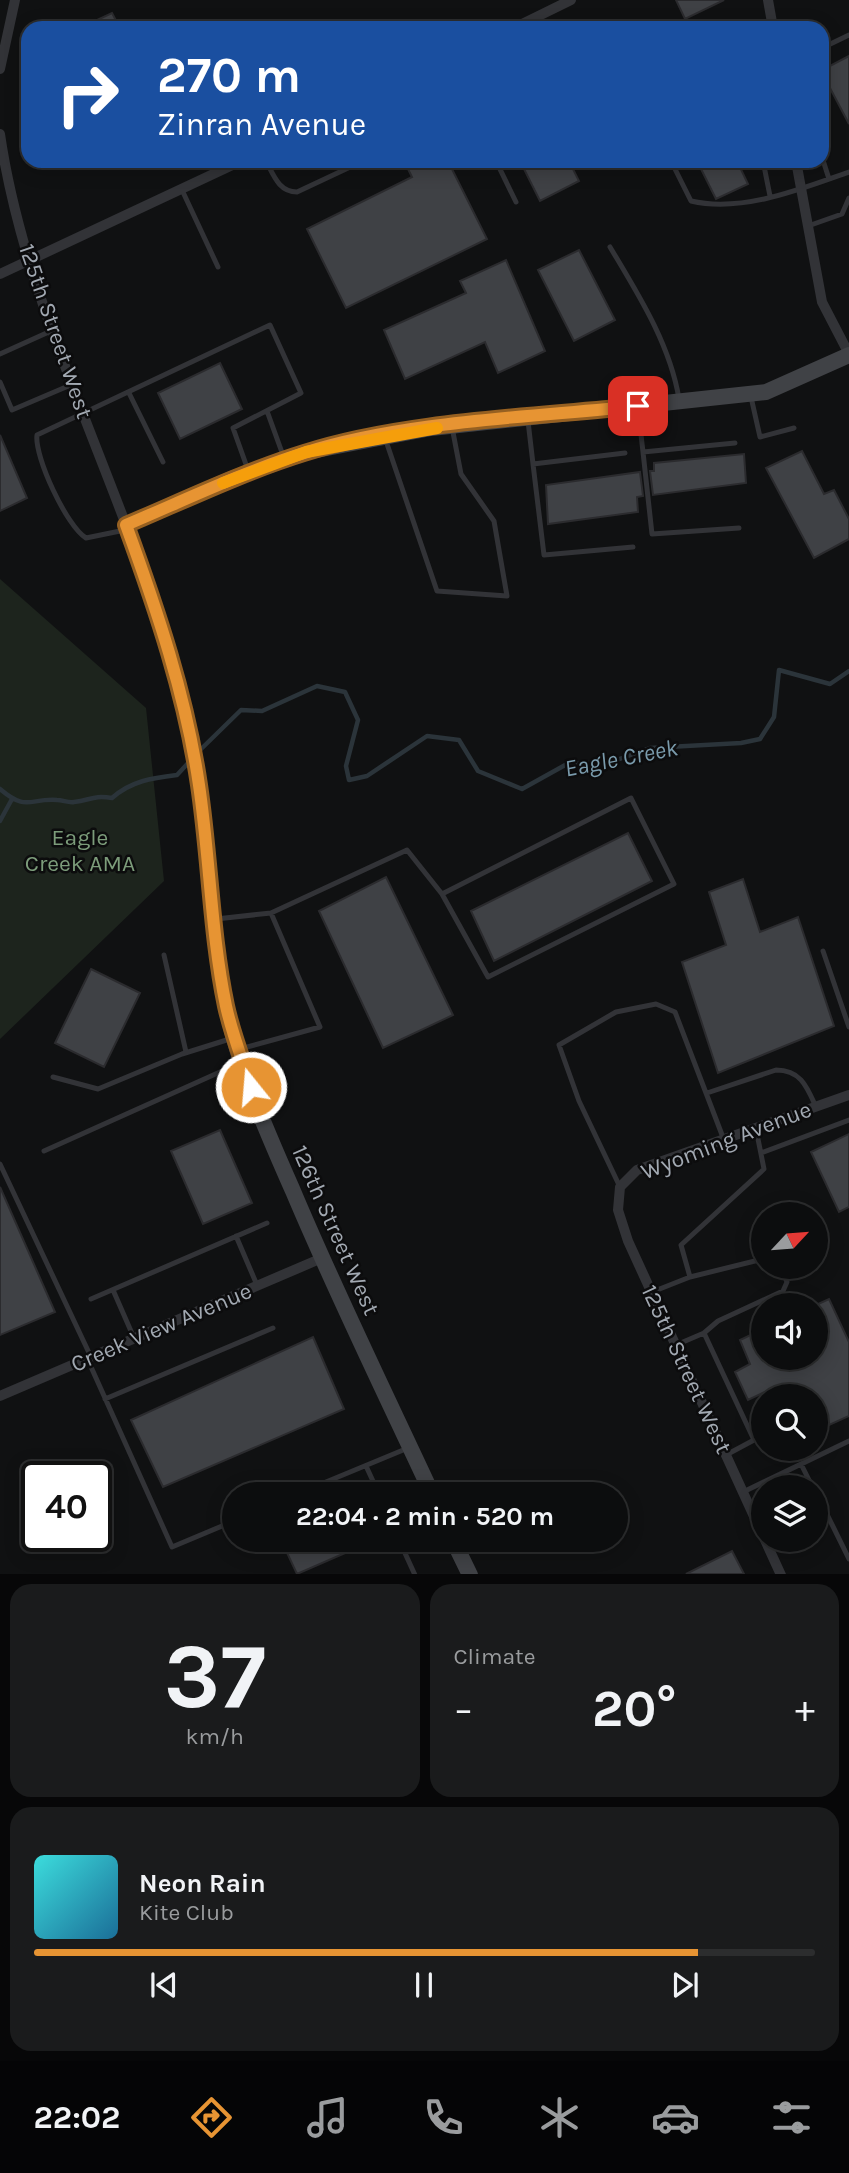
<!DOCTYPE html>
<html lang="en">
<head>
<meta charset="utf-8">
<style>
  :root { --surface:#0c0d0e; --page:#1a1b1c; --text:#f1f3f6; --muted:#9a9c9e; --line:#2c2d2e; --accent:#e79433 }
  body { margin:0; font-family:Karla,sans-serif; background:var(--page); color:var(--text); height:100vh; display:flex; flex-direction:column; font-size:26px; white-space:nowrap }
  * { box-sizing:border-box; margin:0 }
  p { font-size:23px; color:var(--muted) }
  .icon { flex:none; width:38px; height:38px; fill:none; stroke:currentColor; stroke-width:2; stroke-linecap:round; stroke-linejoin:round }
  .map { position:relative; height:1574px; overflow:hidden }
  .side { display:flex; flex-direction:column; gap:10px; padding:10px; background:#070708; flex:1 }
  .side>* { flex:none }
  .guide { position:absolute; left:21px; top:21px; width:808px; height:147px; border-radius:21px; box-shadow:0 4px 18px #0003,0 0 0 2px var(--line); background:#1a4fa0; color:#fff; overflow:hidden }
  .needle { width:46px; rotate:64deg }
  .buttons { position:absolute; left:751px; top:1202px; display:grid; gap:14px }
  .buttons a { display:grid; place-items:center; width:77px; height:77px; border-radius:50%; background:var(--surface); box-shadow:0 4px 18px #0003,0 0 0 2px var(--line); font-size:35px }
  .speed { position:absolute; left:21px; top:1461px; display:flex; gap:14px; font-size:35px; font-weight:700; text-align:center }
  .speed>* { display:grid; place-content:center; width:91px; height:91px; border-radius:50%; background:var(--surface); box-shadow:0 4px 18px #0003,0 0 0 2px var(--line); line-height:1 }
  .speed .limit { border:4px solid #111; border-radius:10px; background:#fff; color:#111 }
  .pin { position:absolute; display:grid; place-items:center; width:60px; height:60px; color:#fff; margin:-30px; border-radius:14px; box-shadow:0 4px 10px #0006 }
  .me { position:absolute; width:77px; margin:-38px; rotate:343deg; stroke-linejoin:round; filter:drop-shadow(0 0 5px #0008) }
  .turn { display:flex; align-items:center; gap:24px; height:147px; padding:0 21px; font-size:32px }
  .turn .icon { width:91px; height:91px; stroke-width:2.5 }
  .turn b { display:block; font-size:49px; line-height:60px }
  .big { font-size:52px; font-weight:700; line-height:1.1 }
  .side .widget { flex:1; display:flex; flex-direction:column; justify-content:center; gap:10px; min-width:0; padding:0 24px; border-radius:21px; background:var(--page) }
  .side .dial { align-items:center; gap:0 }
  .dial b { font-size:91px; line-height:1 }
  .song { display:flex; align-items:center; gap:21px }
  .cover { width:84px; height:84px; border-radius:10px; background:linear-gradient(135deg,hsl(180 70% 55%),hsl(200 70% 35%)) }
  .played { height:7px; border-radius:4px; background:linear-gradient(90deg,var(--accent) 85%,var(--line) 85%) }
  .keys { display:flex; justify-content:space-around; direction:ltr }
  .heat { display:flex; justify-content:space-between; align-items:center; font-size:38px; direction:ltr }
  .side .tiles { flex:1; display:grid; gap:10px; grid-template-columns:1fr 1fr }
  .widget:last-child { grid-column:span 2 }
  .trip { position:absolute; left:222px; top:1482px; width:406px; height:70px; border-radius:35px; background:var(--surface); box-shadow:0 4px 18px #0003,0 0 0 2px var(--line); font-weight:700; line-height:70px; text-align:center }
  .menu { display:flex; height:112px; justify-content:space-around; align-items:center; background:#050506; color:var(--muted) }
  .menu .icon { width:49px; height:49px }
  .menu .current { color:var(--accent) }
  .menu b { font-size:32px; color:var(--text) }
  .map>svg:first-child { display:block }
</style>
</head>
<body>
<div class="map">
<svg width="849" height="1575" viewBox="0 0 849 1575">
  <rect width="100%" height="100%" fill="#101112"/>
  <path fill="#1d241d" d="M0 579 146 708 164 881 0 1039Z"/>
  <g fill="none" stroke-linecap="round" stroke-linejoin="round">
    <path stroke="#2b343a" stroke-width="4.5" d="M198 752 241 710 262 711 317 686 345 692 358 720 346 766 349 780 367 776 427 736 459 740 478 771 522 789 567 764 611 762 650 748 741 743 760 739 774 717 779 670 830 684 849 671
      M0 789C27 812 29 798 57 800 63 800 68 803 74 802 91 800 93 795 112 798 131 781 152 778 177 775L190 761
      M0 821 12 799"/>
  </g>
  <path fill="#3f4145" stroke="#2b2b2e" stroke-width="2" d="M676 0H724L685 19Z
    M112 13 120 28H101L97 20Z
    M849 56V124L822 73V70Z
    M404 161H448L487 239 346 308 307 229 412 177Z
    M520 161H569L579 181 540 201Z
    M697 161H737L748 184 716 199Z
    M579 250 615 320 574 341 538 270Z
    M506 260 545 351 498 373 485 342 405 379 384 330 466 293 460 281Z
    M220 363 242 409 180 439 158 393Z
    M0 435 27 498 0 511Z
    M802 451 824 494 834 490 849 519V539L814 558 766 468Z
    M744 454 746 483 653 495 650 471H654V463Z
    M640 472 643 496 637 497 638 512 548 524 546 485Z
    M628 833 652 881 494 961 471 911Z
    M386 877 453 1015 383 1048 319 911Z
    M743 879 760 932 798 917 834 1026 718 1073 682 962 726 945 709 892Z
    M91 969 140 993 104 1067 55 1043Z
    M220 1130 252 1203 203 1224 171 1151Z
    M849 1134V1207L839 1212 811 1152Z
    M0 1187 55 1312 0 1335Z
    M829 1299 849 1342V1416L816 1431V1396H772L769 1390 748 1400 735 1372 750 1364 740 1340 763 1329V1358H816V1305Z
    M313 1337 344 1409 163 1487 131 1420Z
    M281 1540H375L297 1574Z
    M732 1551 744 1574H686Z"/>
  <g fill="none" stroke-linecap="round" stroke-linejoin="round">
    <path stroke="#323337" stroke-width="5" d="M761 28 772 23
      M822 48 849 35
      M822 157 829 179
      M266 161C274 176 279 192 297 192L363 161
      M496 161 516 202
      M671 161 691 201C742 213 801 189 849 172
      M763 161 770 196
      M182 190 218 267
      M808 226 842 214 849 198
      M610 247C638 294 670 344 679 399
      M0 354 51 331
      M0 382 12 410 73 384
      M129 393 163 462
      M751 397 760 437 794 428
      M638 409 643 452 735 443
      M267 411 284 458
      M528 421 533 464 625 453
      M385 438 437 591 507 596 494 521 461 474 452 427
      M643 452 652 534 739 528
      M533 464 544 555 633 547
      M125 530 86 538C67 527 34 456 37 435L270 325 301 393 233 428 248 470
      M216 919 271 913 407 850 442 894 631 798 674 884 488 977 442 894
      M823 951 849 1027
      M164 955 186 1052
      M240 1049 320 1027 271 913
      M53 1077 98 1089 182 1054 233 1038
      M707 1093 776 1070C801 1070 807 1087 816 1107
      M44 1151 240 1063
      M761 1153 849 1120
      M0 1164 91 1357
      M620 1187 579 1101 559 1045 616 1012 656 1004 675 1012 724 1140
      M236 1236 257 1285
      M690 1277 763 1259
      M113 1290 134 1338
      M652 1292 690 1277 681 1245 764 1169 756 1129
      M91 1299 267 1223
      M704 1333 718 1321 783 1291 787 1282 781 1267
      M676 1345 704 1333 754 1440 726 1455
      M87 1358 172 1547 234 1521
      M105 1399 273 1328
      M801 1464 813 1488
      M366 1466 379 1494
      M743 1492 849 1441
      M816 1492 849 1559
      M297 1494 408 1448
      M399 1540 415 1575"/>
    <path stroke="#323337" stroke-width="10" d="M768 0 773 28
      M514 28 571 0
      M0 69 15 0
      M0 134C19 266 79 400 126 525
      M796 161 822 302 849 354
      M0 274 241 161
      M0 1396 322 1258
      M763 1536 628 1241 618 1210 620 1187 637 1170 849 1095
      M765 1540 781 1575"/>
    <path stroke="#404246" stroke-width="16" d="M432 1494C385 1393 336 1293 293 1191 267 1132 239 1069 226 1006 211 934 210 859 199 785 186 696 157 610 126 525L231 479 306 452 431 428 766 392 849 355
      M453 1540 470 1575"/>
  </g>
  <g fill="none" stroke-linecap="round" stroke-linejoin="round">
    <defs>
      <path id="route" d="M251 1087C243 1061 232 1034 226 1006 211 934 210 859 199 785 186 696 157 610 126 525 185 500 243 472 304 453 403 421 534 417 638 406"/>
    </defs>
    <use href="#route" stroke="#966021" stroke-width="18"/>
    <use href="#route" stroke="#e79433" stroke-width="12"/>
    <path stroke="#f59e0b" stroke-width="12" d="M223 483 306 452 437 428"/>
  </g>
  <g text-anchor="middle" stroke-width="5" stroke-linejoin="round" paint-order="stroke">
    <g font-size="23" fill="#a2a9b2" stroke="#0c0c0d">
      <text transform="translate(56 331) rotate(71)" y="8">125th Street West</text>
      <text transform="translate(726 1140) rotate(-21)" y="8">Wyoming Avenue</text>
      <text transform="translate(336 1230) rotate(66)" y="8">126th Street West</text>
      <text transform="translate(161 1327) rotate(-23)" y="8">Creek View Avenue</text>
      <text transform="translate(687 1369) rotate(65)" y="8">125th Street West</text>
    </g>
    <g font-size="23" fill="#7c9c7a" stroke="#0c0c0d">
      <text x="80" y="845">Eagle<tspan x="80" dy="26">Creek AMA</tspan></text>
    </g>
    <g font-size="24" font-style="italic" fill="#7a9bac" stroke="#0c0c0d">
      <text transform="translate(621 758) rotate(-11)" y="8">Eagle Creek</text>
    </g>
  </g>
</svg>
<div class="buttons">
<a><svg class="needle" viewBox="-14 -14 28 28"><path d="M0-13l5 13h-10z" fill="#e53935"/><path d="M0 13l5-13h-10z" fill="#9a9c9e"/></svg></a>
<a><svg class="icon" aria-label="sound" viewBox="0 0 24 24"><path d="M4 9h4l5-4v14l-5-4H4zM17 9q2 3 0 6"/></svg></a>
<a><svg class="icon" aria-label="search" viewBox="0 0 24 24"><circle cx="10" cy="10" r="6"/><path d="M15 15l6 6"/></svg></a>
<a><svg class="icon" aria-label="layers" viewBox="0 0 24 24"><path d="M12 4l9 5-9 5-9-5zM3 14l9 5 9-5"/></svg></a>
</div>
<div class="speed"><div class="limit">40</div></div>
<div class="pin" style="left:638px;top:406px;background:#d93025"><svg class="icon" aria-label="arrive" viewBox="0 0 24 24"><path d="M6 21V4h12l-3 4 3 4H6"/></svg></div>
<svg class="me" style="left:251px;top:1087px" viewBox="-20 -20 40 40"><circle r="17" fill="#e79433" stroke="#fff" stroke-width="3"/><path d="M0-11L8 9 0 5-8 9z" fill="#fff"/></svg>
<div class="trip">22:04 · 2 min · 520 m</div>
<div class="guide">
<div class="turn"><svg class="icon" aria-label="right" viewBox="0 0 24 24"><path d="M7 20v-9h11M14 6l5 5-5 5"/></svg><div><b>270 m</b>Zinran Avenue</div></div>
</div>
</div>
<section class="side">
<div class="tiles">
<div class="widget dial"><b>37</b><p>km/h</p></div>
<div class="widget"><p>Climate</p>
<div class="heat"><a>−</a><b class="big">20°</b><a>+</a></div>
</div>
<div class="widget">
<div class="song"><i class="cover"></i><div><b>Neon Rain</b><p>Kite Club</p></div></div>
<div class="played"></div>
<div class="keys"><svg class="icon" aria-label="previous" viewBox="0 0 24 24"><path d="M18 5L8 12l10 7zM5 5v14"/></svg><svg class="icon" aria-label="pause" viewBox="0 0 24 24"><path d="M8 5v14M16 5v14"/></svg><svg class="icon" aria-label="next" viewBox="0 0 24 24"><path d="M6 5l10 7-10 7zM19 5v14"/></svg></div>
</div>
</div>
</section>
<nav class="menu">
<b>22:02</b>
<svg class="icon current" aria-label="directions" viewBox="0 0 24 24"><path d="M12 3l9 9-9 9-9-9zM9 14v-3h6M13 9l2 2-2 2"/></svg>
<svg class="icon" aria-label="music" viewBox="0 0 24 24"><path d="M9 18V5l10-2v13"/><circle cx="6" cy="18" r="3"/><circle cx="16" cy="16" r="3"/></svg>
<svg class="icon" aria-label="phone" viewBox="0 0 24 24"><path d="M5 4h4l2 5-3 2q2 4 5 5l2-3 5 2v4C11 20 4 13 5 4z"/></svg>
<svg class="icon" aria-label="climate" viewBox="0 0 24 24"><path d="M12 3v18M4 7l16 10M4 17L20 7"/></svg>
<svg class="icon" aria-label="car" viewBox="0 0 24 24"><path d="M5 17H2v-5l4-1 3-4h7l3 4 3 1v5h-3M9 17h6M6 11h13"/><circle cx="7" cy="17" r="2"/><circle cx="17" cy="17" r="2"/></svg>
<svg class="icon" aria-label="filters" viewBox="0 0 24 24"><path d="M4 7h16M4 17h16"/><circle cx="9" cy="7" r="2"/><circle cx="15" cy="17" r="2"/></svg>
</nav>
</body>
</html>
